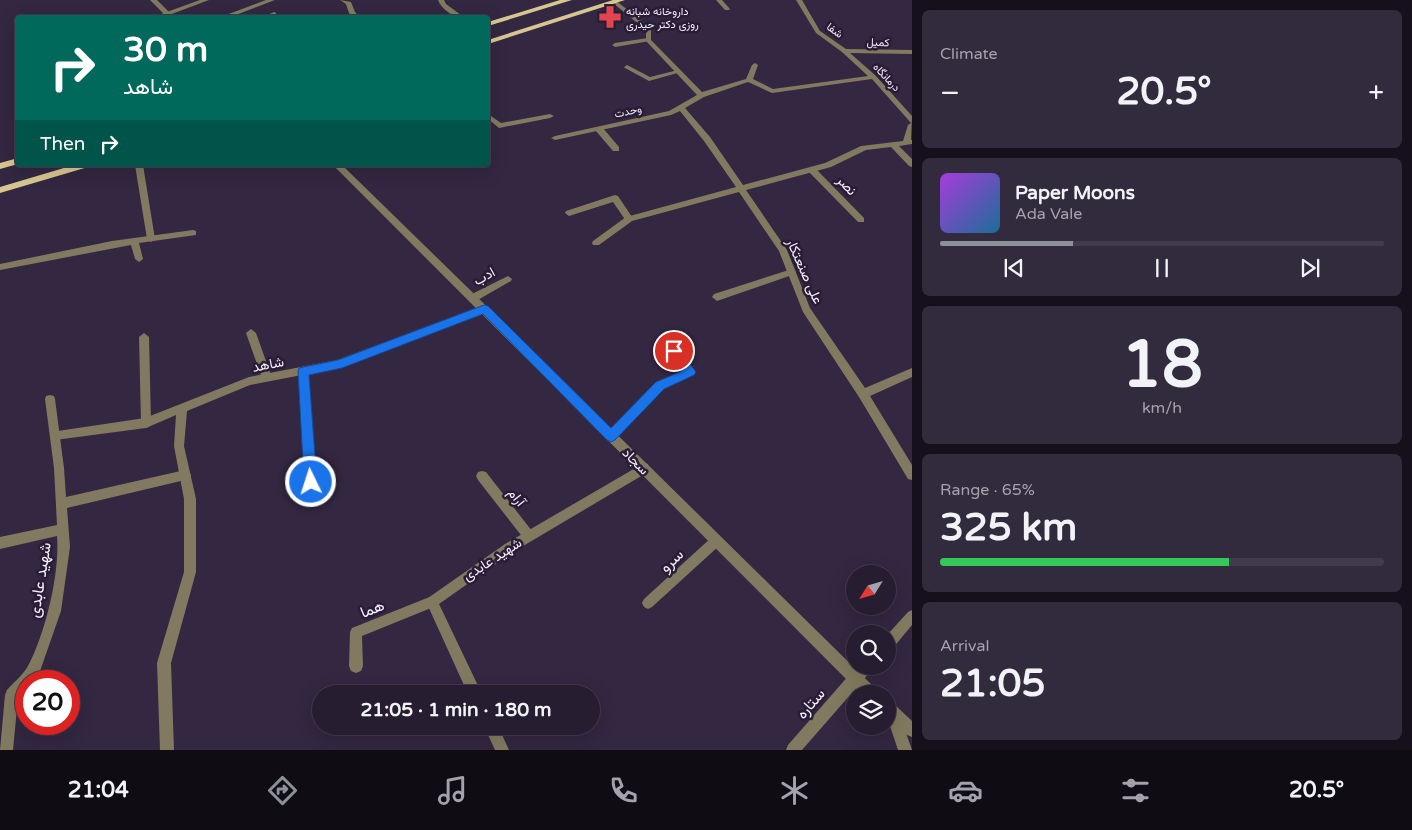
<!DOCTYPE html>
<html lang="en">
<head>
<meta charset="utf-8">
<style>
  :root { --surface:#261d31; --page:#322a3d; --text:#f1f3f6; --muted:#a4a2ab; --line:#423b4d; --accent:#8c9099 }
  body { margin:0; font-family:"Varela Round",Vazirmatn,sans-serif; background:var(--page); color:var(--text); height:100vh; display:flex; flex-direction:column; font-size:19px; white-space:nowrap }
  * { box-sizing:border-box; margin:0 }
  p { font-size:16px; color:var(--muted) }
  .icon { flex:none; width:28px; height:28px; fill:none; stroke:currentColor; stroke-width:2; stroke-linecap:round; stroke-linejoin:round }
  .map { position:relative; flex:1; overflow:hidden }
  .drawer { display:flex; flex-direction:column; gap:10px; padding:10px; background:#15101b; width:500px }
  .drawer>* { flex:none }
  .guide { position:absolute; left:15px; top:15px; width:475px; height:152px; border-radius:5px; box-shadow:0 5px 20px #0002,0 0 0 1px var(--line); background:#00695c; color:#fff; overflow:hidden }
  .needle { width:32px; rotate:233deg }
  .buttons { position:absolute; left:846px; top:565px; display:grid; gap:10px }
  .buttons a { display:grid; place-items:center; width:50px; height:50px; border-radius:50%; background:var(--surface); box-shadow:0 5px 20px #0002,0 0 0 1px var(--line); font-size:25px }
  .speed { position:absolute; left:15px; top:670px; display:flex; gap:10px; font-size:25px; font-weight:700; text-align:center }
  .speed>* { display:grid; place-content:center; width:65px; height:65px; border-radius:50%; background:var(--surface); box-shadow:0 5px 20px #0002,0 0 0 1px var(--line); line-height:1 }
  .speed .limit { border:8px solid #d22; background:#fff; color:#111 }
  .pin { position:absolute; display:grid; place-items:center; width:42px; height:42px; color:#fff; margin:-21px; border:2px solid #fff; border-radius:50%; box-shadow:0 1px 5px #0007 }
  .me { position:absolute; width:55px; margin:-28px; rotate:356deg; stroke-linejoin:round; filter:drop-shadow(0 0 4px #0008) }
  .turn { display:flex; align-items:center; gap:18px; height:105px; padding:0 25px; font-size:22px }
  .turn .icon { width:65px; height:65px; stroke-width:2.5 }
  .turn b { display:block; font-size:35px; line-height:42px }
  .then { display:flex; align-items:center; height:48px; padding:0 25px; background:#0003; gap:10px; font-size:19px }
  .big { font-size:38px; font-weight:700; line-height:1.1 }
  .drawer .card { flex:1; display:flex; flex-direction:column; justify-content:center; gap:8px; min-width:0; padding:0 18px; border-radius:8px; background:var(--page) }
  .drawer .dial { align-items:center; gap:0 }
  .dial b { font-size:65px; line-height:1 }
  .song { display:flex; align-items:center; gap:15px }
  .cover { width:60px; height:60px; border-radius:8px; background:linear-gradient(135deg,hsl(280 70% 55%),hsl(200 70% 35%)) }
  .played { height:5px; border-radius:2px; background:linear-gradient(90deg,var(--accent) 30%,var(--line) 30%) }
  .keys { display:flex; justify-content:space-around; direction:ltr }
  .heat { display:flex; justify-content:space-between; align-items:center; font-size:28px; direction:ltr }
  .charge { height:8px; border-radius:4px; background:linear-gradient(90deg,#34c759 65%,var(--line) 0) }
  .trip { position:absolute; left:312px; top:685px; width:288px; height:50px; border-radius:25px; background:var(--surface); box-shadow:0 5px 20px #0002,0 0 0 1px var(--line); font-weight:700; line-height:50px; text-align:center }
  .tabs { display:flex; height:80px; justify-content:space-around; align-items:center; background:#0f0c14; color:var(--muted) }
  .tabs .icon { width:35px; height:35px }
  .tabs .on { color:var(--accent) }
  .tabs b { font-size:22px; color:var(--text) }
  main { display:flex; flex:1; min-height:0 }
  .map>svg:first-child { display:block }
</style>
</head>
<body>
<main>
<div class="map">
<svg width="912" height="750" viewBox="0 0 912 750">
  <rect width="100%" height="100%" fill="#332741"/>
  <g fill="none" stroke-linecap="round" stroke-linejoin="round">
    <path fill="#827a60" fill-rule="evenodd" d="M200 0H209L161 18H150Z
      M266 0H275L228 18H218Z
      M716 0H722L730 9 729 10H725Z
      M274 12 276 13V15L271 18H261Z
      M648 38 650 39V41L615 47 612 45 615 43Z
      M627 65 650 77 678 70 681 72 649 81 625 68 624 67Z
      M488 114 501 123 550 114 554 116 550 118 499 128 488 119Z
      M596 127H602L619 147V151H613L596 131Z
      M135 165H143L155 239 151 242 147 239Z
      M812 167 815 168 864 218V222H858L809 172V168Z
      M615 195 618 196 632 217V221H626L613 202 569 216 565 213 566 211Z
      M792 269 796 272 795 274 717 301 712 297 714 294Z
      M251 329 256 333 272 378 271 381H263L262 378 246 333Z
      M144 333 149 337 151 423 150 426 146 428 142 426 141 423 139 337Z
      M665 336 668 337 694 369 695 372 694 375 664 389 615 439 611 441 607 439 606 436 607 433 656 383 683 371 662 343 660 340 662 337Z
      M303 367 307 368 308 371 318 501 316 505 312 506 308 505 306 501 298 371 299 368Z
      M50 395 54 396 55 399 64 468 66 497 185 470 189 471 191 475 189 479 185 480 67 508 70 547 61 611 39 674 32 681H26V688L18 698 13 750H0L5 695 7 690C14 682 25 673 29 664 46 631 60 572 57 536L0 549V537L57 525 54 468 45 399 46 396Z
      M482 471 486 472 532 531 534 535 532 539 528 541 524 539 478 480 476 476 478 472Z
      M716 535 720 537 722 541 720 545 652 607 648 609 644 607 642 603 644 599 712 537Z
      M432 596 436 598 438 602 436 606 362 636 363 666 361 671 356 673 351 671 349 666 350 632 352 628Z
      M892 706 897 708 912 750H898L888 720V708Z"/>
    <path fill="#827a60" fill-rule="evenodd" d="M150 0H157L175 18H168Z
      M340 0 351 2 355 12 360 18H353L349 13 346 4Z
      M438 0H444L446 4 465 18C454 18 442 10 438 0Z
      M615 0 651 28V40L702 92 746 79 752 65 755 63 758 65 753 79 773 89 868 76 842 52 816 33 796 0H802L820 31 846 49 912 50V54L850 53 876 76 912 116 911 140H912V144L899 146 912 159V167L909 166 891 147 866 150 831 167 746 190 787 250 810 308 865 388 912 368V377L870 396 912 465V480L908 479 859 397 803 312 779 251 739 192 632 221 599 245H593L592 243 593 241 626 217 736 187 704 141 680 111 671 115 555 140 551 138 555 136 669 111 697 95 646 41V30L613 3V1ZM872 79 911 123 908 125 903 141 861 146 825 163 743 185 710 137 685 108 704 97 748 82 772 93Z
      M193 230 196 231V235L139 243 143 259 139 262 135 259 131 245 0 270V264L112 241Z
      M508 276 512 279 511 281 476 301H470L468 298 470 295Z
      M485 305 490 309 488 312 338 368 250 385 187 411 184 446 196 499V572L171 663 174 750H160L157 663 184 572V499L174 446 176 415 146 428 55 440 51 438 50 435 51 432 145 418 249 377 337 360Z
      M644 463 648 464 649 468 648 472 513 552 439 604 482 694H468L428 606 426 602 428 598 505 544Z
      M912 610V625L893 648 888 649V634L908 612Z
      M857 666H872L871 671 802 750H786L788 745Z
      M484 726H498L509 750H495Z"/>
    <path fill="#827a60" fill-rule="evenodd" d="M333 165H342L465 285 876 689 878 694H861Z
      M888 701 893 703 912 721V737L907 735 888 717Z"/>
    <path fill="#d7c690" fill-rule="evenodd" d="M560 0H572L488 26V22Z
      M613 0H625L488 44V40Z
      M18 158V164L0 169V163Z
      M74 165H90L88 167 0 193V187Z"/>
  </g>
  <path fill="#1a73e8" stroke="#114b97" d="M484 305 488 306 611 428 656 382 682 371 668 351 670 348H677L696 372 694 375 664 389 615 440 611 442 607 440 483 314 342 368 309 375 317 482 315 487 311 488 306 487 304 482 298 371 299 368 338 360Z"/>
  <defs>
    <symbol id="pharmacy-bare" viewBox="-9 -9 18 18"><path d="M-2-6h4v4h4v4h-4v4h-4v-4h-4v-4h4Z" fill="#e0444e" stroke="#291d36" stroke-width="2.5" paint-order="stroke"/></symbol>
  </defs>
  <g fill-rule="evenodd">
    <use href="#pharmacy-bare" x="594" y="1" width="32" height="32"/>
  </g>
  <g text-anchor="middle" stroke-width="5" stroke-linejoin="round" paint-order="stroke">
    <g font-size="11" fill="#f3edfe" stroke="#291d36" text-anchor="start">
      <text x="626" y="15">داروخانه شبانه<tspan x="626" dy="13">روزی دکتر حیدری</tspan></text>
    </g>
    <g font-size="11" fill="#f3edfe" stroke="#291d36">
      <text transform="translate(835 30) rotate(36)" y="4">شفا</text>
      <text transform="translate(878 42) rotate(2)" y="4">کمیل</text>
      <text transform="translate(887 77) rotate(47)" y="4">درمانگاه</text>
      <text transform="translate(628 111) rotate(-12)" y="4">وحدت</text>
    </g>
    <g font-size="14" fill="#f3edfe" stroke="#291d36">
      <text transform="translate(847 185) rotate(46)" y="5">نصر</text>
      <text transform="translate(805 271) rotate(66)" y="5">علی صنعتکار</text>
      <text transform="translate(484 276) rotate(-29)" y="5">ادب</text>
      <text transform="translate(268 364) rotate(-11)" y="5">شاهد</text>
      <text transform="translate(636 461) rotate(45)" y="5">سجاد</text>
      <text transform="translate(517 497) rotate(52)" y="5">آرام</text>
      <text transform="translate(492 559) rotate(-33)" y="5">شهید عابدی</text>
    </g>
    <g font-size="16" fill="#f3edfe" stroke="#291d36">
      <text transform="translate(671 560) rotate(-43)" y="6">سرو</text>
      <text transform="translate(39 580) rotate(-81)" y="6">شهید عابدی</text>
      <text transform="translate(372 608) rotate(-22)" y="6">هما</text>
      <text transform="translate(810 703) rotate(-49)" y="6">ستاره</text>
    </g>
  </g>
</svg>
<div class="buttons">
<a><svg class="needle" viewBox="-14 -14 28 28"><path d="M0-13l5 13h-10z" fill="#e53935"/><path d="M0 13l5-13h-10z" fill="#a4a2ab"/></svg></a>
<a><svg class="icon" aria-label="search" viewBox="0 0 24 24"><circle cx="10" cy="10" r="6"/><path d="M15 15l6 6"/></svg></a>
<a><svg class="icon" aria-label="layers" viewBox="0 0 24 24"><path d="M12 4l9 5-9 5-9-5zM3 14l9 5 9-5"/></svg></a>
</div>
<div class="speed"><div class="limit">20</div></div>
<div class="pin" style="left:674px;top:351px;background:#d93025"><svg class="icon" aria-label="arrive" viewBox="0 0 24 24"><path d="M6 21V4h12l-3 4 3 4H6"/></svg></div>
<svg class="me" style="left:311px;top:482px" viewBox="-20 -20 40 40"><circle r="17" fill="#1a73e8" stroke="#fff" stroke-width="3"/><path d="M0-11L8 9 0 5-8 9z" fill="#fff"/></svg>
<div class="trip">21:05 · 1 min · 180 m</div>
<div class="guide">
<div class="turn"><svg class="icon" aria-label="right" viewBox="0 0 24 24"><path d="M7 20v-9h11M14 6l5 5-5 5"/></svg><div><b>30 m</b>شاهد</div></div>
<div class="then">Then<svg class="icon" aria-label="right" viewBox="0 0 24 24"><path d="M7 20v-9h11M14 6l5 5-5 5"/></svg></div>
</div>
</div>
<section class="drawer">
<div class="card"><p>Climate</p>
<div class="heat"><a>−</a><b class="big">20.5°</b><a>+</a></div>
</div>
<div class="card">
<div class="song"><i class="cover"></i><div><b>Paper Moons</b><p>Ada Vale</p></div></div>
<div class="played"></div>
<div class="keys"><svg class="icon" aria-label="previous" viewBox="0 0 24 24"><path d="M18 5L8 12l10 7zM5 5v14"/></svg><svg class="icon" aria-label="pause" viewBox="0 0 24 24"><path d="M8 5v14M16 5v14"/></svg><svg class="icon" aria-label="next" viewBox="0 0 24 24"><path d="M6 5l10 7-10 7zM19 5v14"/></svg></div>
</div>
<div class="card dial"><b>18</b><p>km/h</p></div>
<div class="card"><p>Range · 65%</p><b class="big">325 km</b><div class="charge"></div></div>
<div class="card"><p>Arrival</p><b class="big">21:05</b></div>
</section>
</main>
<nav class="tabs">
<b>21:04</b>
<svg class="icon on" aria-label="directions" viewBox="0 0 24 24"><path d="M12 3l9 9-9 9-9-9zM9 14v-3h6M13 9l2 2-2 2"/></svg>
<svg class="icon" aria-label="music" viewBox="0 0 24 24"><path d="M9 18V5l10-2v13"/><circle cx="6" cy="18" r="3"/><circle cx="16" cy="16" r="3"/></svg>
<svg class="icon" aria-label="phone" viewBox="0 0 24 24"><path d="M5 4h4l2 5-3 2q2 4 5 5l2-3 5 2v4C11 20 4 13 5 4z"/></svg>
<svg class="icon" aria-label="climate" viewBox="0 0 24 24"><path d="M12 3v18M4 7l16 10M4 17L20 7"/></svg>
<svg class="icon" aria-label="car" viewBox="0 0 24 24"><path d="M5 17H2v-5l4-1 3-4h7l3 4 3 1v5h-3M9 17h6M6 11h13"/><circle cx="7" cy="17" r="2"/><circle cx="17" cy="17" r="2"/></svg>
<svg class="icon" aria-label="filters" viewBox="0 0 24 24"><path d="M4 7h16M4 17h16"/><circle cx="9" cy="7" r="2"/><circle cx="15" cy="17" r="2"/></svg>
<b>20.5°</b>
</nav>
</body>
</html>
